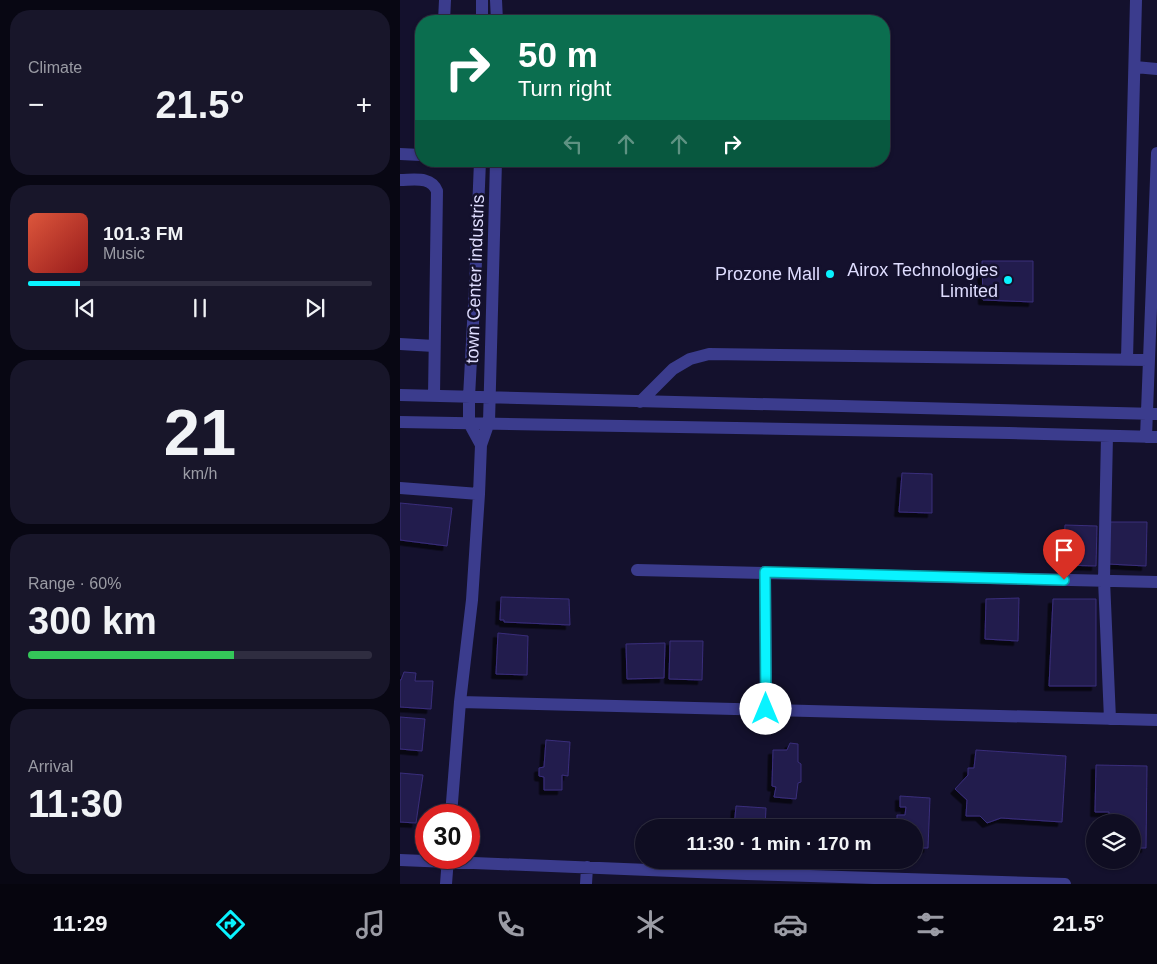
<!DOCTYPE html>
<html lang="en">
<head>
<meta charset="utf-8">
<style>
  :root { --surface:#0f0d22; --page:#18162a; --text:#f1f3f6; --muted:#9b9ca5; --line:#2f2d40; --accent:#09f3ff }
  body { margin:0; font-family:Arial,sans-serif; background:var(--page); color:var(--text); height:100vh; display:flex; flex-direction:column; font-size:19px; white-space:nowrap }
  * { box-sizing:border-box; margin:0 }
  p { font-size:16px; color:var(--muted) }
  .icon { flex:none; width:28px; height:28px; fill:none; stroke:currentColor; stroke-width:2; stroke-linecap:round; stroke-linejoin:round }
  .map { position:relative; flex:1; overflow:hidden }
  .panel { display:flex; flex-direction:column; gap:10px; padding:10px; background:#080713; width:400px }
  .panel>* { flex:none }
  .top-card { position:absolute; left:15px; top:15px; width:475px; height:152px; border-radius:20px; box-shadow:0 1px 4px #0004,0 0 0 1px var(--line); background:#0b6e4f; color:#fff; overflow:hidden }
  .tools { position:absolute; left:686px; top:814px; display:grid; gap:10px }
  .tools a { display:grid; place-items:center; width:55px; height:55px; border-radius:50%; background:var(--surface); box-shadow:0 1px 4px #0004,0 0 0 1px var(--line); font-size:25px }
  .speed { position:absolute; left:15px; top:804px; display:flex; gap:10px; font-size:25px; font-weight:700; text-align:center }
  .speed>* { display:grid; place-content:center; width:65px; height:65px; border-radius:50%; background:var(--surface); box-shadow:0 1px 4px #0004,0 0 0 1px var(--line); line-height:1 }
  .speed .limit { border:8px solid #d22; background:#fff; color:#111 }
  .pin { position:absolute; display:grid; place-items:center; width:42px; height:42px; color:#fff; margin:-51px -21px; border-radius:50% 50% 50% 0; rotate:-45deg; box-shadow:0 0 5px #0007 }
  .pin .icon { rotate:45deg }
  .me { position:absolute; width:55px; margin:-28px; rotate:0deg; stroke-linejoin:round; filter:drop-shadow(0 0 4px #0008) }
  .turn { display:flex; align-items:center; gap:18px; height:105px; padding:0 20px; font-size:22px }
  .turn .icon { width:65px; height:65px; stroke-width:2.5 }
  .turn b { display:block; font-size:35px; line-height:42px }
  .lanes { display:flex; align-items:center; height:48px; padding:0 20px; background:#0003; justify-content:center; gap:25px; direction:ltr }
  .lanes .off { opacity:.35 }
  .big { font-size:38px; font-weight:700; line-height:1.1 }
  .panel .tile { flex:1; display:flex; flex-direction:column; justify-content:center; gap:8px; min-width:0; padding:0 18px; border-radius:20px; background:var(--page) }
  .panel .dial { align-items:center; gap:0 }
  .dial b { font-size:65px; line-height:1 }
  .song { display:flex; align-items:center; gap:15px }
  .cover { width:60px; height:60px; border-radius:8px; background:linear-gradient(135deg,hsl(10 70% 55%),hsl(0 70% 35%)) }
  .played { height:5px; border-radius:2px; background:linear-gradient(90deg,var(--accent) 15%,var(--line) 15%) }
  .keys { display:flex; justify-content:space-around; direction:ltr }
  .heat { display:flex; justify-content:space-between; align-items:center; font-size:28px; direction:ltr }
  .charge { height:8px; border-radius:4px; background:linear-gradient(90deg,#34c759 60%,var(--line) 0) }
  .trip { position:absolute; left:235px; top:819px; width:288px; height:50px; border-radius:25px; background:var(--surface); box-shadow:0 1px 4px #0004,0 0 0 1px var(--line); font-weight:700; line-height:50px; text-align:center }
  .tab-bar { display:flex; height:80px; justify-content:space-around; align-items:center; background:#06050e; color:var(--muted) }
  .tab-bar .icon { width:35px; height:35px }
  .tab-bar .current { color:var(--accent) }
  .tab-bar b { font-size:22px; color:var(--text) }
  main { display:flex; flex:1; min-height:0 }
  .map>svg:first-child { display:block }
</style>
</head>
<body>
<main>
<section class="panel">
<div class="tile"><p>Climate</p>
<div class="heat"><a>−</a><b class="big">21.5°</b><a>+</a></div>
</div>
<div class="tile">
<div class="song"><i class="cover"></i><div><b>101.3 FM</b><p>Music</p></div></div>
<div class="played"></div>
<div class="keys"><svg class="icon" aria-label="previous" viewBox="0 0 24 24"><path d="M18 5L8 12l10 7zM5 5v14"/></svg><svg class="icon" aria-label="pause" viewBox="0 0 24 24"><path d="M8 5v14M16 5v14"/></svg><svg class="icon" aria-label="next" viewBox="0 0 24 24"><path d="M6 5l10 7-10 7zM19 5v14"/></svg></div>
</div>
<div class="tile dial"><b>21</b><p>km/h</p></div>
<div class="tile"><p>Range · 60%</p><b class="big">300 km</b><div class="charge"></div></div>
<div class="tile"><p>Arrival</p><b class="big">11:30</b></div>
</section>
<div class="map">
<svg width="757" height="884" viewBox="0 0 757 884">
  <defs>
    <filter id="shadow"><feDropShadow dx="-4.5" dy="4.5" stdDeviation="0" flood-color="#0009"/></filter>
  </defs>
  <rect width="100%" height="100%" fill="#14112d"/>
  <path fill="#241c4e" stroke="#392e7b" filter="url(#shadow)" d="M582 261H633V302L583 300Z
    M502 473 532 474V513L499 512Z
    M0 503 52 508 47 546 0 540Z
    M709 522H747L746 566 708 564Z
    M665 525 697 526 696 566 663 565Z
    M101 597 169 599 170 625 104 622V620H100Z
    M619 598 618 641 585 639 586 599Z
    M653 599H696V686H649Z
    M98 633 128 636 127 675 96 674Z
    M270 641H303L302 680 269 679Z
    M265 643 264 678 227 679 226 644Z
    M4 672 16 673 15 681H33L31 709 0 707V680H1Z
    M0 717 25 719 22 751 0 749Z
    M146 740 170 742 168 776 162 775V790H144V777L139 776V768L144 767Z
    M390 743 398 744V762L401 764V782L398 783 396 799 374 797 376 787 372 786 373 750H387Z
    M576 750 666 756 662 822 601 818 587 823 580 816H566L567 800 555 789 568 775V768H574Z
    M696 765 747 766 746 848H732V822H709V812H695Z
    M0 773 23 775 16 823 0 822Z
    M500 796 530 798 528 848H514V828H501V825L497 821V815H505L506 807H500Z
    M336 806 366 808 365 828H334Z"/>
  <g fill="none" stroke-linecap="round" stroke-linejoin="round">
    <path stroke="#3b3c8d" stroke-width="12" d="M96 0 97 21
      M44 21 45 0
      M82 21V0
      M735 67 757 69
      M0 154 21 155
      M80 161 75 286 69 397V423L81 445
      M0 180C14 180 31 176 37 191L34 396
      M0 344 34 346
      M727 359 736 0
      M0 395 757 414
      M240 402 273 369 290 359 309 354 748 360
      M0 422 609 433 757 437
      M707 436 704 580 710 719
      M746 437 757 153
      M0 488 79 494
      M237 570 757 582
      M365 572 366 709
      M60 702 757 720
      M51 815 60 702 72 600 79 494 81 445 89 422 96 161
      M0 860 346 874 665 884
      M46 884 48 858
      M186 884 187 867"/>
  </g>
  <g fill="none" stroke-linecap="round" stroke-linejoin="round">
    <defs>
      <path id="route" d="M366 709 365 572 664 580"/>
    </defs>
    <use href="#route" stroke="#069ea6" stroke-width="12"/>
    <use href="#route" stroke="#09f3ff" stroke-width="9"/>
  </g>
  <g fill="#09f3ff" stroke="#14112d" stroke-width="2">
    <circle cx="430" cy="274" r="5"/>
    <circle cx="608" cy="280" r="5"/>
  </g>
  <g text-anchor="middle" stroke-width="5" stroke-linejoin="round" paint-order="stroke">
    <g font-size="18" fill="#dfddff" stroke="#14112d" text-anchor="end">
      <text x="598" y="276">Airox Technologies<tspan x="598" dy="21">Limited</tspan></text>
      <text x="420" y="280">Prozone Mall</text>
    </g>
    <g font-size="18" fill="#dfddff" stroke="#14112d">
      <text transform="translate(75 279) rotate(-88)" y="6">town Center industris</text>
    </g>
  </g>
</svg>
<div class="tools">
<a><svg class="icon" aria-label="layers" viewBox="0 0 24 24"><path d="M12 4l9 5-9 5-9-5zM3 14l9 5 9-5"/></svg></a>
</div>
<div class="speed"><div class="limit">30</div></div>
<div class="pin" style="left:664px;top:580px;background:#d93025"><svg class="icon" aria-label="arrive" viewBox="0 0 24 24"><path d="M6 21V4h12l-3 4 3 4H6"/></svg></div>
<svg class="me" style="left:366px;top:709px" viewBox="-20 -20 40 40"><circle r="19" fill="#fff"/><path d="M0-13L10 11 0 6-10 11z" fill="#09f3ff"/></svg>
<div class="trip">11:30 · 1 min · 170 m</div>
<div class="top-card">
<div class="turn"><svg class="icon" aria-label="right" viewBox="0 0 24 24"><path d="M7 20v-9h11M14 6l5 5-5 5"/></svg><div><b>50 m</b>Turn right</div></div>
<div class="lanes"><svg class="icon off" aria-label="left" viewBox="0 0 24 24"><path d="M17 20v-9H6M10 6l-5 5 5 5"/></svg><svg class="icon off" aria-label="ahead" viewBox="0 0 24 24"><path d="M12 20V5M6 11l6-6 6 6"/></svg><svg class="icon off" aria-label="ahead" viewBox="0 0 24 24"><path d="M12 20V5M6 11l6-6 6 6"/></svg><svg class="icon" aria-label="right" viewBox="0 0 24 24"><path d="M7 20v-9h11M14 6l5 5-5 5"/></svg></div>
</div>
</div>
</main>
<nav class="tab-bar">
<b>11:29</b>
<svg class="icon current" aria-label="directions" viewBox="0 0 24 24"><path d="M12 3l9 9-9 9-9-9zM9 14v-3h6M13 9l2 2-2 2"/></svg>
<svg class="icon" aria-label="music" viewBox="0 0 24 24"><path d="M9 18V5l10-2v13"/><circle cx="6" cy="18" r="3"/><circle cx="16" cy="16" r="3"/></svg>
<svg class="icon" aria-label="phone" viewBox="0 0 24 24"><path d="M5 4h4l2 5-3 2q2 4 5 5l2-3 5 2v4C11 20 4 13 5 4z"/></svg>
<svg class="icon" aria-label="climate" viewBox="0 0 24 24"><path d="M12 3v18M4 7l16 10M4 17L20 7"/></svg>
<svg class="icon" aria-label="car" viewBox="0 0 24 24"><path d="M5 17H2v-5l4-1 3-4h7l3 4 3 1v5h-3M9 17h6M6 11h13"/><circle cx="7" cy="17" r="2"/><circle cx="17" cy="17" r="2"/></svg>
<svg class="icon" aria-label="filters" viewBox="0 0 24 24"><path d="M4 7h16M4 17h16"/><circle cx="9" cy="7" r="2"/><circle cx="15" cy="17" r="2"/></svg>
<b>21.5°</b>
</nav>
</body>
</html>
